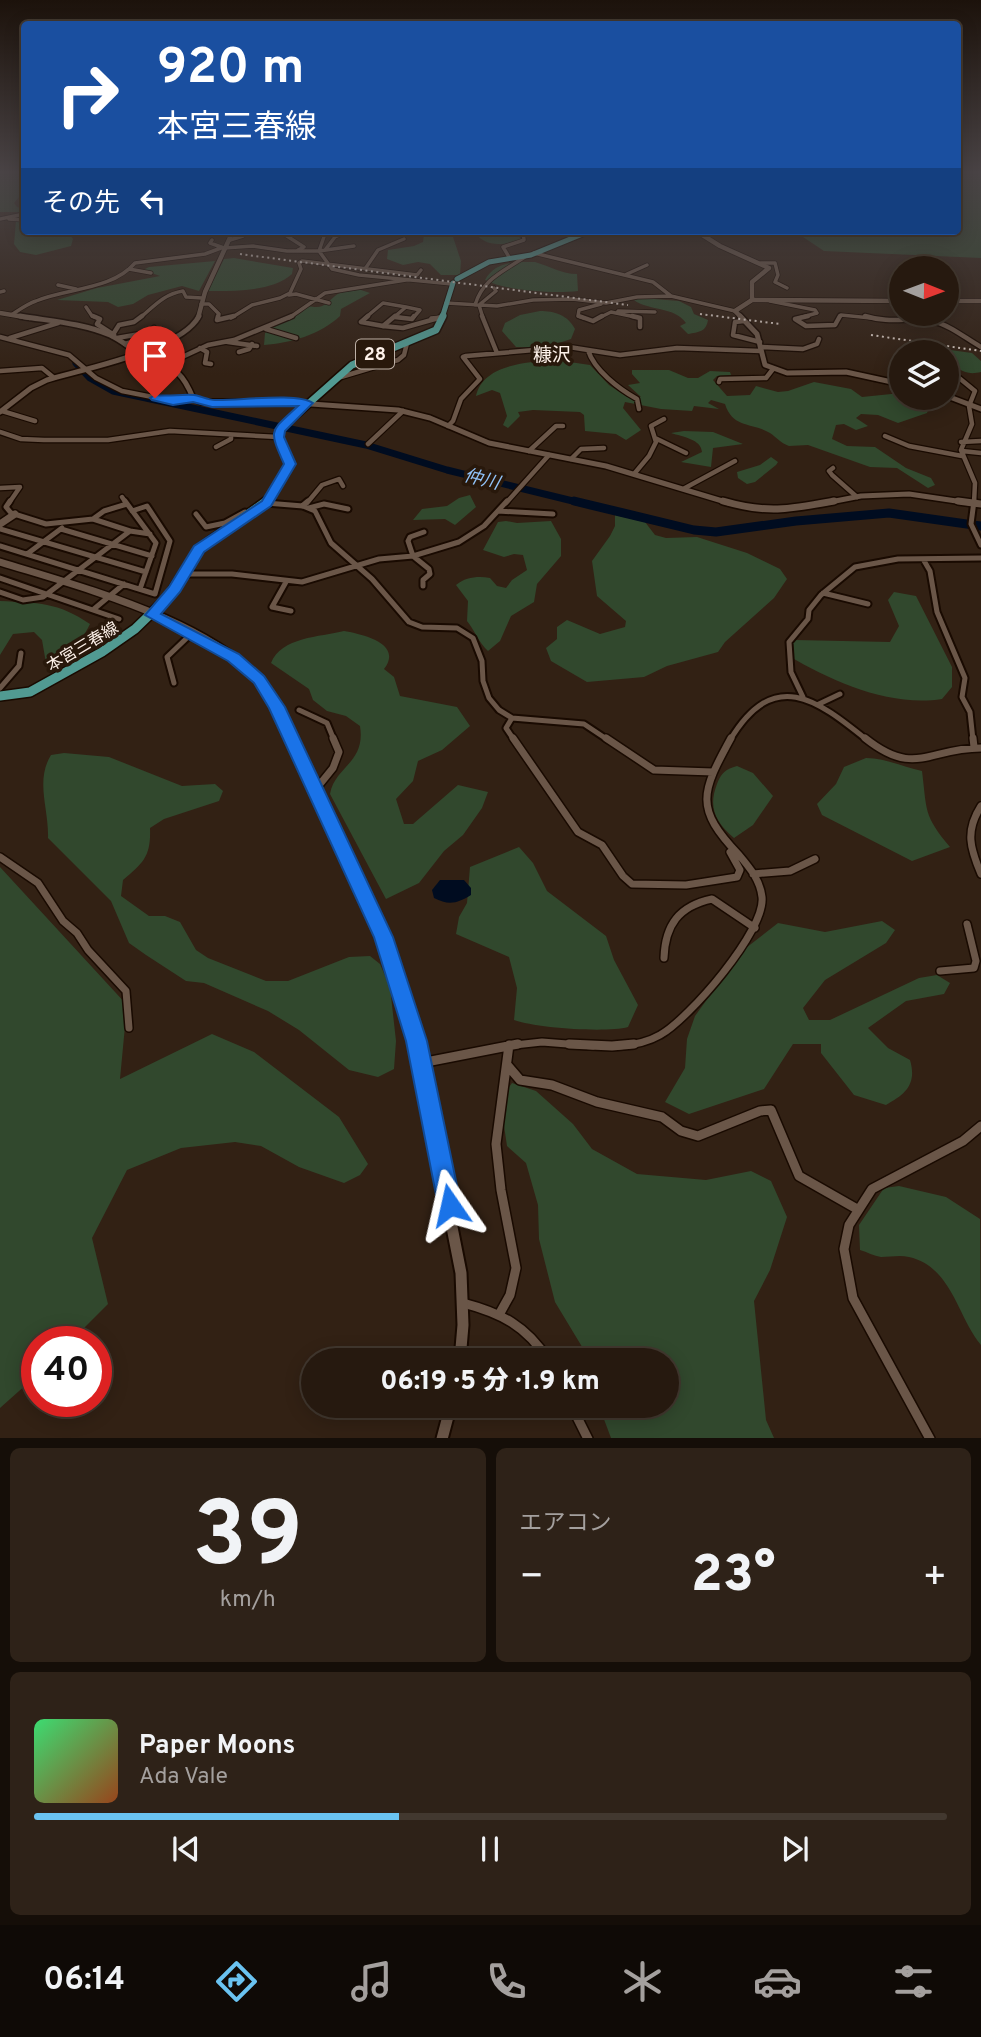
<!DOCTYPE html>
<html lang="ja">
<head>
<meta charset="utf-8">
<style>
  :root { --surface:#26190f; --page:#2e2218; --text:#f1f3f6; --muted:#a4a09e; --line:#42382f; --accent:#6ac3f1 }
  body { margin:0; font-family:Overpass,"Noto Sans JP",sans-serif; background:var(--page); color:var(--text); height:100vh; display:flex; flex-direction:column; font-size:26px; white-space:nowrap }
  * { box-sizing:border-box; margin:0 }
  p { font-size:23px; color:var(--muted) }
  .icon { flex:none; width:38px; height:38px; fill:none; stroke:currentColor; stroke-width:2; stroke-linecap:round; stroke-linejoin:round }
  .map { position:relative; height:1438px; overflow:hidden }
  .drawer { display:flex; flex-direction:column; gap:10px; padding:10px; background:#150e08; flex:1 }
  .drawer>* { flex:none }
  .guide { position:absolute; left:21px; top:21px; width:940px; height:214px; border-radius:7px; box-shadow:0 4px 18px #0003,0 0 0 2px var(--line); background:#1a4fa0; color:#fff; overflow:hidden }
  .needle { width:46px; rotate:91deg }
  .fabs { position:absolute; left:889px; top:256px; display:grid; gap:14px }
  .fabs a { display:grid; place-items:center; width:70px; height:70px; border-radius:50%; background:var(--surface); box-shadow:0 4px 18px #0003,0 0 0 2px var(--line); font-size:35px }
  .speed { position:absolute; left:21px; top:1326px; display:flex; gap:14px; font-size:35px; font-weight:700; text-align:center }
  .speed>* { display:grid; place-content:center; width:91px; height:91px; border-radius:50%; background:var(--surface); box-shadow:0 4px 18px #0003,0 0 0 2px var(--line); line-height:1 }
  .speed .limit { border:10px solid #d22; background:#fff; color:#111 }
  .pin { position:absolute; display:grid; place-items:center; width:60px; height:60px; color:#fff; margin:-72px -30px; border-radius:50% 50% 50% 0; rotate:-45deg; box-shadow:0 0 7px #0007 }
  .pin .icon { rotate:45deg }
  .me { position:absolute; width:77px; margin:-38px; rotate:349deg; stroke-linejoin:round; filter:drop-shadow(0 0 5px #0008) }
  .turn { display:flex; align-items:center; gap:24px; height:147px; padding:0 21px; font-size:32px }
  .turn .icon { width:91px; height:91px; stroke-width:2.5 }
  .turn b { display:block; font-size:49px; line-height:60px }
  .then { display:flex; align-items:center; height:66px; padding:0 21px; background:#0003; gap:14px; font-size:26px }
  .big { font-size:52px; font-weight:800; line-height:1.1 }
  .drawer .card { flex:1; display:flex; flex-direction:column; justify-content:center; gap:10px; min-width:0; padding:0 24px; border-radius:10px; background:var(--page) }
  .drawer .dial { align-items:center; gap:0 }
  .dial b { font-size:91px; line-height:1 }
  .song { display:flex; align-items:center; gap:21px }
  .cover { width:84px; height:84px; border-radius:10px; background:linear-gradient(135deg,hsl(140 70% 55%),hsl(20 70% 35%)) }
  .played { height:7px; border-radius:4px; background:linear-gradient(90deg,var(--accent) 40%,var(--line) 40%) }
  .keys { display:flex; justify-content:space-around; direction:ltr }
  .heat { display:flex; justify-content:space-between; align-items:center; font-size:38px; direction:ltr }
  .drawer .tiles { flex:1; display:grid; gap:10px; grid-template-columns:1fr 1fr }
  .card:last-child { grid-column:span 2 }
  .trip { position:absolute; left:301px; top:1348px; width:378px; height:70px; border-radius:35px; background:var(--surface); box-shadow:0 4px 18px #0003,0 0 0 2px var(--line); font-weight:800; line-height:70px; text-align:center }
  .tabs { display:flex; height:112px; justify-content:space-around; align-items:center; background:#0f0a06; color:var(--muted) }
  .tabs .icon { width:49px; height:49px }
  .tabs .on { color:var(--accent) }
  .tabs b { font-size:32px; color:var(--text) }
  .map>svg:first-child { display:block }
</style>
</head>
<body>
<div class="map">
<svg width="981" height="1439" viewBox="0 0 981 1439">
  <rect width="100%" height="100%" fill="#322114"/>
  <path fill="#31482d" d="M0 174H24V191L14 203 17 207 24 209V212H0Z
    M957 174H981V258L824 251 794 231H957Z
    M24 215V231L69 233 73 239 71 246 36 255 20 252 14 244 16 221 9 218Z
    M416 231H451L461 261 460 275H441L430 264 418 262 403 265 387 259 388 250 414 246 423 242 424 234Z
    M473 231H519L520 240C501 246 485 247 473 231Z
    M234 258 293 268 292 274C272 292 233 291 208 291L224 259Z
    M215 261 199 291 182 286 148 295 133 304 118 307 108 302 57 300 97 288 160 276 143 270 149 267Z
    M535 262C549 266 562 274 577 274L578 291C554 294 507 291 485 280 495 261 516 262 535 262Z
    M358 289 370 293 341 309 340 316C320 335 290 343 264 345L265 333C279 322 297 320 308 306 324 309 324 305 335 296 341 291 350 290 358 289Z
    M642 298 679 301 691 307 694 314 708 320C706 332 699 332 688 334L680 326 686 323C674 306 648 311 634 300Z
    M540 311C554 311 568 315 575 329L571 339 544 348 516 347 502 331 505 323 520 315Z
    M936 348 972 353 981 361V372C965 376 958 369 947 359V352L933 349Z
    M556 360 590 365 609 385 627 397H641L628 385 640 383 632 374V370H669L688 378H698L710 371 730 372 731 375 717 376 713 380 727 396 750 395 756 386 778 392 788 391 814 382 851 389 862 397 901 393V397H921L930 405 927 413 898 423 878 415 861 414 856 418 868 426 856 430 844 424 836 425 832 439 847 446 875 447 906 468 931 478 935 485 928 488 897 468 870 467 808 445 789 446C781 443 777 438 770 433 752 422 733 429 725 404L711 400 708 403 719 409 694 406 692 411 661 409 625 402 623 408 641 430 626 440 616 434 585 431 584 415 580 412 533 410 518 412 520 416 508 428 503 425 507 416 500 393 492 390 476 396C483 364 528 362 556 360Z
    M684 431 713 432 743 444 713 448 711 467 681 462 702 452C701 439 683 437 671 433Z
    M771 457 778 462 776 465 755 482 747 484 738 478 737 472 760 465Z
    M470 495 476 507 455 525 445 519 413 520 422 509 447 506 459 498Z
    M615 515 645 522 655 535 666 538 697 537 747 553 780 569 787 579 774 598 725 642 718 652 667 666 644 677 587 682 551 661 546 648 557 639V627L567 620 600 634 625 627 626 621 597 596 592 561 610 536 615 526Z
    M506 521 517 523 551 521 561 539V556L537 584 534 602 511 616 500 641 488 651C479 643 475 631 467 621L468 601 456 585C466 577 478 576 490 578L497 586 506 588 512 580 527 570 523 555 514 554 504 557 483 550 498 522Z
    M894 592 916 596 952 667V687L942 699C890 707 833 682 789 656L790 645 795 640 890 642 899 626 888 600Z
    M0 601C38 603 58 602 90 624 79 645 72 661 46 663L42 640 34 632 13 634 0 655Z
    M344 631C361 634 404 643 384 669L394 677 400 696 457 707 470 726 442 750 418 761 413 781 396 799 404 824H413L458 785 488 792 482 808 463 835 444 851 419 883 386 899 330 794C335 766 366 763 360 726L346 716 327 711 313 700 309 689 271 663C281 637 320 637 344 631Z
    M64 753 109 757 182 786 215 784 223 791 219 801 164 819 150 828C151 856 144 862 123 880L121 896 149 916H165L180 922 196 950 208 958 266 981H288L349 957 370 956 380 964 390 987 396 1041 394 1069 378 1077 349 1070 299 1030 268 1011 204 983 186 981 146 955 129 943 111 901 48 838C49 809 35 781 51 755Z
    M866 758C885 758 903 767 922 771 927 810 923 815 950 847L912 861 822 815 817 804 836 784 844 767Z
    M737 766 753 773 773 796 753 825 734 838C715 822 708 807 717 784 721 773 726 769 737 766Z
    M519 847 533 863 547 891 606 936 614 960 638 1005 628 1027C606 1033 536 1028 514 1020L517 988 509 957 456 934 459 917 467 903 470 867Z
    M0 867 127 1005 120 1079 212 1034 254 1052 339 1117 368 1164 360 1175 344 1183 299 1167 261 1146 235 1142 181 1148 127 1170 92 1238 108 1304 70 1342H37V1375L0 1408Z
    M882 921 895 930 886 943 825 980 803 1008 809 1020H830L919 978 937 975 950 983 944 994 906 1001 868 1028 888 1048 910 1060C917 1084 906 1094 886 1105L854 1095 821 1053V1044H793L764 1089 689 1114 665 1102 685 1068 687 1039 695 1016 742 951 778 923 825 932Z
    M512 1083 536 1091 573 1124 592 1149 637 1174 706 1180 751 1171 771 1181 787 1217 770 1270 754 1301 766 1420 774 1438H611L602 1414V1405H667V1360H590L555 1302 539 1239 538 1205 526 1163 507 1146 503 1119 504 1094Z
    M899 1186 946 1197 980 1219 981 1345C957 1316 952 1267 909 1257 900 1255 890 1257 881 1257 874 1256 867 1252 860 1250L859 1225 884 1188Z"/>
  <path fill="#000c20" d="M440 880H464L471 888V895C458 903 449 906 434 898L432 890Z"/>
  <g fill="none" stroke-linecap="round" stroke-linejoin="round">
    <path stroke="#000c20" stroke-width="7" d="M76 363 90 378 113 391 366 445 447 470 581 503"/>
    <path stroke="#000c20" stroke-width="9" d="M574 501 694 530 716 532 796 521 889 513 981 526"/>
    <defs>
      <path id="minor-far4" d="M0 219 24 214
        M9 219 24 220
        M279 231 304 247 298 250
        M326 231 319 251 332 269 359 275 452 284
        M285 235 305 231
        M212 240 210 243 224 248 253 246 287 251H319L354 246
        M230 240 243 236 241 231
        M325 250 335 237 348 231
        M534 253 653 282 671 296 735 311
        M509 257 503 247 524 240 523 231
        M761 263H775L778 275 775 282 787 288
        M129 269 151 273
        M365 269 378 250 404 239
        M627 274 647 265
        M58 285 76 289
        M0 292 4 291
        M289 295 296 294 329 303
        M770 301 815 310 817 313 799 318
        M446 303 497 306 533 300 572 299 606 303 637 297 671 296
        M201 304H209L219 314 218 318
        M475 305C483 278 505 271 526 256
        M86 307 92 316 98 318
        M406 307 420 310 413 318
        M618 311 655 312
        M11 315C19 310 27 304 36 301 67 288 112 290 135 263L205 254 221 248
        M395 317 405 318
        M140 318C154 306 164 294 183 291L186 297 202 298
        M231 318 252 305 280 298 290 293 301 269 299 263 302 261 417 275 421 270
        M289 318 325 293 406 280
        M365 318 383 303 406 307 393 318
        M431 318 442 317
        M483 318 479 305 496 291 494 288
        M584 318 578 316 579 310 601 304
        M599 318 611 312 640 318
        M839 318 841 315 871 318"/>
      <path id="minor-far3" d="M93 316 100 319 97 324 114 335
        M218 316 217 320 234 316
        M368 316 361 322 383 326
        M482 316 497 353
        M579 316 593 321 602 316
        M632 316 640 318V327
        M808 316 795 319 806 326 835 325 840 316
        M865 316C891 324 908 317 932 321 950 325 965 338 981 347
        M395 317 412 319 414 316
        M744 321 735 322 733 335 760 342
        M383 326 403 328 442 317
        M383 326 395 316
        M266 329 296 338
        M112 336 119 325 134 322 142 316
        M0 337 69 355 96 378 122 391 173 401 193 398
        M10 338 58 323
        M117 338 146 333 154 328
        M228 342 257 346
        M125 344 142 339 148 342 158 339
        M760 347 803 349 817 344 819 339
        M200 348 207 352 205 363 211 364
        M588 350C594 370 619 389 637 399L639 409
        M239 352 249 349 252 344
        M165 365 208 345 234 340 292 316
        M947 368 975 391 969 406 972 424 961 450 975 483 974 503
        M0 371 42 368 53 377
        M341 377 398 360 404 355 407 343
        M719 382 720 379 766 378 773 369
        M2 411 35 421
        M448 426 453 421 461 399 480 379 463 357 466 356 569 347 620 355 677 348 761 351
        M0 432 21 439 44 440H108L170 431 278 437
        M885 436 909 446 962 456
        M655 438 686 453
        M961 442 981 441
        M368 444 403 411
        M216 447 231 439V435
        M529 451 556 426H563
        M962 451 981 453
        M571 459 581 449 604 448
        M833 468 829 471 832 475 857 497
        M634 474 649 456 656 442 651 426 664 419
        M0 488 20 487 9 503
        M685 488 735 461
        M122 497 126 503
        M307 503 322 485 339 479 343 486
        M506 503 549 455"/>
      <path id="minor-far2" d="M125 501 156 543 140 589
        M974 501 971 524 981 545
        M266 503 303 506 315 511 331 543 372 579 409 622 422 627 457 628 473 638 482 661 483 681 489 698 499 710 512 718 584 724 608 740
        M302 506 308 501
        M309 508 324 504 348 509
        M498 511 553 514
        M196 514 206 527 225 523 245 512
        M93 519 104 511 127 504
        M0 529 146 572
        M61 529 152 556
        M130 531 150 534
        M0 546 155 594 170 541 147 506 132 511
        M27 554 62 528
        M923 559 930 571 937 612 965 678 962 697 970 712 973 740
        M183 574H232L302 582 379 559 413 556 459 542 484 526 507 501
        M0 578 119 619
        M286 582 272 607 291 611
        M423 586V580L430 574 429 569 413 556 408 541 410 537 424 532
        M0 592 23 600 43 597 130 531 93 519 46 524 11 513 6 507 10 501
        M823 593 868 604
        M94 609 124 584
        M174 683 167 657 191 634
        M0 688 19 666 21 653
        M803 697 791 672 789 642 808 619 809 610 821 595 855 567 898 559 981 558
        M819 704 840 694
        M299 710 327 723 334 740
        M512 718 506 728 514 740
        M730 740C774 667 816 699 867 740"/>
      <path id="minor-far1" d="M513 738 578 832 602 845 623 876 632 884 686 885 737 877 740 870 730 852
        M606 738 654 770 713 772
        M865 738C915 778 928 748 981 748
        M973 738 974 747
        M316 789 333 768 339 752 333 738
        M981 806C965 831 970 848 981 874
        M0 857 38 883 63 921 77 933 88 950 126 991 129 1028
        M753 874 790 871 815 859
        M664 958C665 925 679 906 712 899L755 928
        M940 971 974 968 976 961 967 924
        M506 1046 542 1042 593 1046
        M619 1046C633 1045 648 1042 660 1035 689 1019 766 930 762 897 760 880 750 868 739 855 694 808 701 793 731 738"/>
      <path id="minor" d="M569 1044 612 1046 634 1044
        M421 1063 518 1044
        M508 1066 520 1080 552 1085 597 1102 662 1117 681 1131 698 1136 760 1111 771 1110 799 1176 857 1209
        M463 1303C501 1313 527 1326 548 1360
        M500 1313 510 1295 516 1268 501 1190 496 1144 509 1045
        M571 1405 588 1439
        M930 1439 853 1298 844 1249 849 1225 872 1189 963 1141 981 1126"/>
      <path id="tertiary-far4" d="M696 231 720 246 769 268 752 282V300L735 311 742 318
        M752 300 901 301
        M947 301H981
        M0 313 30 318
        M198 318 205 292 233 231"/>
      <path id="tertiary-far3" d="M20 316C49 321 82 323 110 335 121 340 131 349 142 355 171 369 180 366 193 398L201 402H282L398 410 430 418 489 443 606 466 729 503
        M740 316 757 334 765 365 787 373 846 372 901 384
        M947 396 981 409
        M0 412 31 388 47 380C83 369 182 350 199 316
        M825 503 861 496 909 494 970 503"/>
      <path id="tertiary-far2" d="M723 501C767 514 791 509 834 501
        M958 501 981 504
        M0 524 15 514
        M0 562C77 586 227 624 271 696 280 710 285 726 292 740"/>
      <path id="tertiary-far1" d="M291 738C339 838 391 938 417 1046"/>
      <path id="tertiary" d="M416 1044 461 1273 463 1325 460 1360
        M442 1439 451 1405"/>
      <path id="primary-far2" d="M457 279 489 262 531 255 590 231
        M442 318 453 283"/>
      <path id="primary-far1" d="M266 503 290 464 278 437 281 428 352 365 436 330 443 316"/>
      <path id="primary" d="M0 696 30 692 102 652 135 629 169 596 199 549 267 501"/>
    </defs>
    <use href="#minor-far4" stroke="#190a01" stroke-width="5"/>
    <use href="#minor-far3" stroke="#190a01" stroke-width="7"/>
    <use href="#minor-far2" stroke="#190a01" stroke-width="9"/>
    <use href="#minor-far1" stroke="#190a01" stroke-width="10"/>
    <use href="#minor" stroke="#190a01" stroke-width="12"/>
    <use href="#tertiary-far4" stroke="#190a01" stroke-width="6"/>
    <use href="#tertiary-far3" stroke="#190a01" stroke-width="8"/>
    <use href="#tertiary-far2" stroke="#190a01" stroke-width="10"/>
    <use href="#tertiary-far1" stroke="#190a01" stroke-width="12"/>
    <use href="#tertiary" stroke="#190a01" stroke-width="15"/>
    <use href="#primary-far2" stroke="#190a01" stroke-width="7"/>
    <use href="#primary-far1" stroke="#190a01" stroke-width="10"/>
    <use href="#primary" stroke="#190a01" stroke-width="12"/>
    <use href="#minor-far4" stroke="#6a5648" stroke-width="3.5"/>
    <use href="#minor-far3" stroke="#6a5648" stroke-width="4.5"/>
    <use href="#minor-far2" stroke="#6a5648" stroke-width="5"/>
    <use href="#minor-far1" stroke="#6a5648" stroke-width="7"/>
    <use href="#minor" stroke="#6a5648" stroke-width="9"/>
    <use href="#tertiary-far4" stroke="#6a5648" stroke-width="4.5"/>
    <use href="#tertiary-far3" stroke="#6a5648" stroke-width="5"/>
    <use href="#tertiary-far2" stroke="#6a5648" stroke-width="7"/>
    <use href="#tertiary-far1" stroke="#6a5648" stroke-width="9"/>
    <use href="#tertiary" stroke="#6a5648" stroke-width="11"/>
    <use href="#primary-far2" stroke="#519a92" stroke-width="5"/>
    <use href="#primary-far1" stroke="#519a92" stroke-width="7"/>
    <use href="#primary" stroke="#519a92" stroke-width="9"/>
    <path stroke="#d0c3ba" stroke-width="2" stroke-dasharray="2 3.5" stroke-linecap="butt" d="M240 254 628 305
      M700 314 780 324
      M871 335 981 351"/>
  </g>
  <linearGradient id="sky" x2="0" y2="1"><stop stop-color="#1c120b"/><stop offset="0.46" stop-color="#494345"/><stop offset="1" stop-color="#494345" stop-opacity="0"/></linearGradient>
  <rect width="981" height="375" fill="url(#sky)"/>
  <path fill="#1a73e8" stroke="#114b97" stroke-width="2" d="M155 395C169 397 180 394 194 395 201 396 208 400 215 400 237 401 297 392 313 403L285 431 284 437 296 464 271 506 204 552 180 592 161 614 239 654 264 676 285 707 393 937 427 1041 461 1205 458 1213 450 1216 441 1213 438 1205 406 1041 374 937 269 708 254 683 228 661 145 615 169 587 194 546 262 501 284 464C268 428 270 432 298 406L212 407 193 402 173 405 152 400 150 398Z"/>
  <g text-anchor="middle" stroke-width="7" stroke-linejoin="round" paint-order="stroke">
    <g font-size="16" fill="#fdf1e9" stroke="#28180b">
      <text transform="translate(82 646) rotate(-31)" y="6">本宮三春線</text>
    </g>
    <rect fill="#28180b" stroke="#bdb0a6" stroke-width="2" x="356" y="339.5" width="38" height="29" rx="5"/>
    <g font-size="18" font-weight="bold" fill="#fdf1e9">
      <text x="375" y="360">28</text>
    </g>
    <g font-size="18" font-style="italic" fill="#91c3f9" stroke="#28180b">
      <text transform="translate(482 479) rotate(14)" y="6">仲川</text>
    </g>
    <g font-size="19" fill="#fdf1e9" stroke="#28180b">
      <text x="552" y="361">糠沢</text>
    </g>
  </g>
</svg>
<div class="fabs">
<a><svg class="needle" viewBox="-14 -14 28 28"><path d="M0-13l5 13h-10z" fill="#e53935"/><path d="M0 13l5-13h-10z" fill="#a4a09e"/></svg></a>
<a><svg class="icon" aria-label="layers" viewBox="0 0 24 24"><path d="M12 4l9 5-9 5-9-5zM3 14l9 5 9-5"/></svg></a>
</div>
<div class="speed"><div class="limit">40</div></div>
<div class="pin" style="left:155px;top:398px;background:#d93025"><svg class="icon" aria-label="arrive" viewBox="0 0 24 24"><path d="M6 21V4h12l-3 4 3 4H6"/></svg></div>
<svg class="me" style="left:450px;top:1205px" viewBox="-20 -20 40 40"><path d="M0-17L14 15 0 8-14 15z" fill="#1a73e8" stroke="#fff" stroke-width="4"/></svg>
<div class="trip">06:19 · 5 分 · 1.9 km</div>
<div class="guide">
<div class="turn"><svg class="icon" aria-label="right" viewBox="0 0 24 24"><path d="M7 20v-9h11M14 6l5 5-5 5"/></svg><div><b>920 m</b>本宮三春線</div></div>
<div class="then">その先<svg class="icon" aria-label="left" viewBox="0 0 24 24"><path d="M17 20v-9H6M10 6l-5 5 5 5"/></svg></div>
</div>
</div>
<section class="drawer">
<div class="tiles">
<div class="card dial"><b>39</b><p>km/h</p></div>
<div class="card"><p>エアコン</p>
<div class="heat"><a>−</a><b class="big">23°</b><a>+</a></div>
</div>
<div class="card">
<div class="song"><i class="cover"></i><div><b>Paper Moons</b><p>Ada Vale</p></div></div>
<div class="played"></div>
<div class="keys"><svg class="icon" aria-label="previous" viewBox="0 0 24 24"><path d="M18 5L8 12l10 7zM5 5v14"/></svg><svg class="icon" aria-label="pause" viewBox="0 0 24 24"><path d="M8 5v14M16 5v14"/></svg><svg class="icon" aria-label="next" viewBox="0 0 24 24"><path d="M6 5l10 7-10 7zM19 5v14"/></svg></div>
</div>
</div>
</section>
<nav class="tabs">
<b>06:14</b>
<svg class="icon on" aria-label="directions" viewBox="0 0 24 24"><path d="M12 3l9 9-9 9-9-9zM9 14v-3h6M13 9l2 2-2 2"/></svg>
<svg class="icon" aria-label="music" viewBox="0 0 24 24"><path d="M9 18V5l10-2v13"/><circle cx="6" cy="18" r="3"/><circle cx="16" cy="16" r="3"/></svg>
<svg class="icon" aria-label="phone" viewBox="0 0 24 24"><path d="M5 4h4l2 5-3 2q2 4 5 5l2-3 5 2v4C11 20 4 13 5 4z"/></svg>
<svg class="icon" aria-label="climate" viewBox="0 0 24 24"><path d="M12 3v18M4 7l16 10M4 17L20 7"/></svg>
<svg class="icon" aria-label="car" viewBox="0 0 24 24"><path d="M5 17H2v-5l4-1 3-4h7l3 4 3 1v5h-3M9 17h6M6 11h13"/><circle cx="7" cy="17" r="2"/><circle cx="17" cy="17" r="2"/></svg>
<svg class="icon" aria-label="filters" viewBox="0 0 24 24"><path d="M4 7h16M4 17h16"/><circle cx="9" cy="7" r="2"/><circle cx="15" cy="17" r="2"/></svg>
</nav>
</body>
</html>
